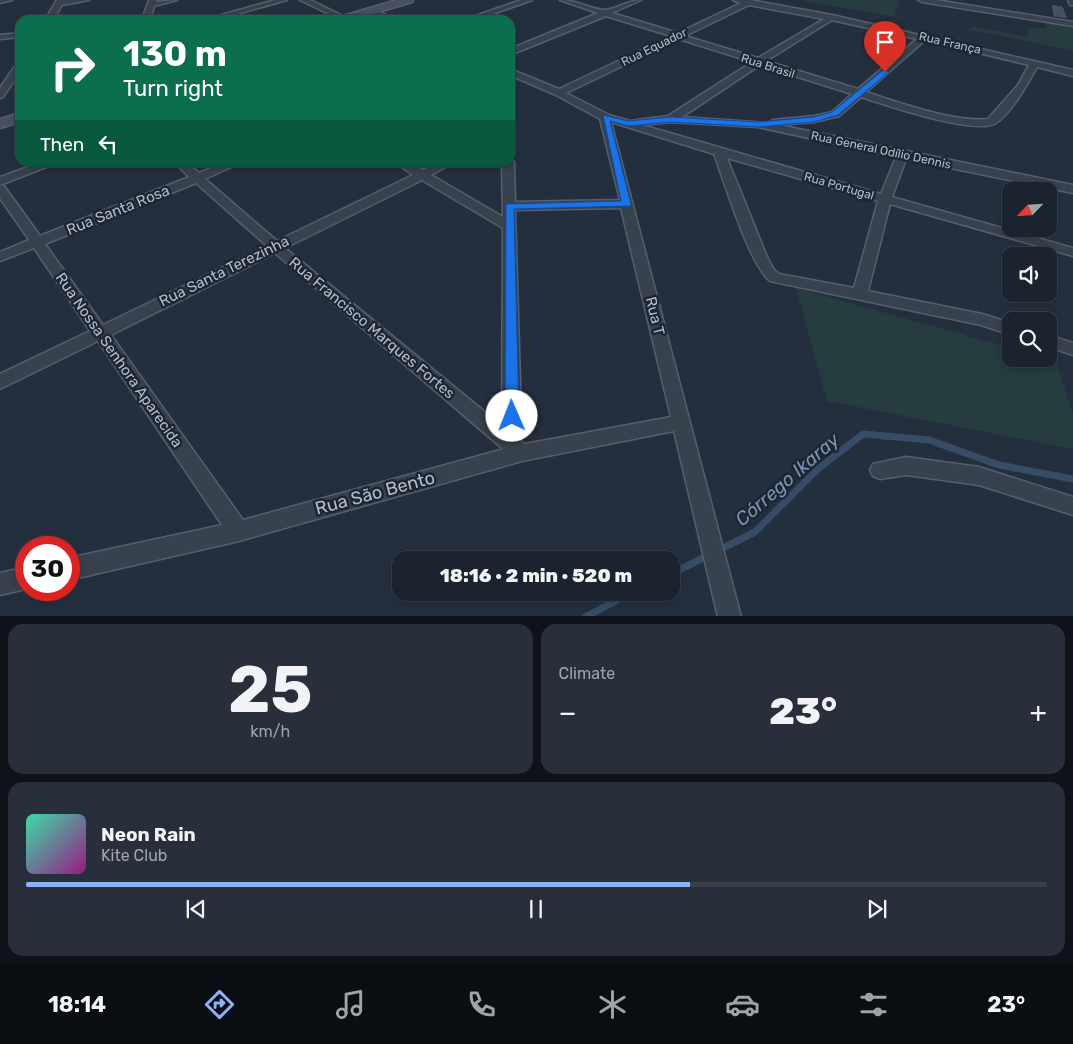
<!DOCTYPE html>
<html lang="en">
<head>
<meta charset="utf-8">
<style>
  :root { --surface:#1b232e; --page:#282f3a; --text:#f1f3f6; --muted:#a0a4aa; --line:#39404a; --accent:#8ab4f8 }
  body { margin:0; font-family:Rubik,sans-serif; background:var(--page); color:var(--text); height:100vh; display:flex; flex-direction:column; font-size:19px; white-space:nowrap }
  * { box-sizing:border-box; margin:0 }
  p { font-size:16px; color:var(--muted) }
  .icon { flex:none; width:28px; height:28px; fill:none; stroke:currentColor; stroke-width:2; stroke-linecap:round; stroke-linejoin:round }
  .map { position:relative; height:616px; overflow:hidden }
  .panel { display:flex; flex-direction:column; gap:8px; padding:8px; background:#0f1319; flex:1 }
  .panel>* { flex:none }
  .top-card { position:absolute; left:15px; top:15px; width:500px; height:152px; border-radius:15px; box-shadow:0 2px 8px #0003,0 0 0 1px var(--line); background:#0b6e4f; color:#fff; overflow:hidden }
  .needle { width:32px; rotate:245deg }
  .fabs { position:absolute; left:1002px; top:182px; display:grid; gap:10px }
  .fabs a { display:grid; place-items:center; width:55px; height:55px; border-radius:10px; background:var(--surface); box-shadow:0 2px 8px #0003,0 0 0 1px var(--line); font-size:25px }
  .speed { position:absolute; left:15px; top:536px; display:flex; gap:10px; font-size:25px; font-weight:700; text-align:center }
  .speed>* { display:grid; place-content:center; width:65px; height:65px; border-radius:50%; background:var(--surface); box-shadow:0 2px 8px #0003,0 0 0 1px var(--line); line-height:1 }
  .speed .limit { border:8px solid #d22; background:#fff; color:#111 }
  .pin { position:absolute; display:grid; place-items:center; width:42px; height:42px; color:#fff; margin:-51px -21px; border-radius:50% 50% 50% 0; rotate:-45deg; box-shadow:0 0 5px #0007 }
  .pin .icon { rotate:45deg }
  .me { position:absolute; width:55px; margin:-28px; rotate:359deg; stroke-linejoin:round; filter:drop-shadow(0 0 4px #0008) }
  .turn { display:flex; align-items:center; gap:18px; height:105px; padding:0 25px; font-size:22px }
  .turn .icon { width:65px; height:65px; stroke-width:2.5 }
  .turn b { display:block; font-size:35px; line-height:42px }
  .then { display:flex; align-items:center; height:48px; padding:0 25px; background:#0003; gap:10px; font-size:19px }
  .big { font-size:38px; font-weight:800; line-height:1.1 }
  .panel .tile { flex:1; display:flex; flex-direction:column; justify-content:center; gap:8px; min-width:0; padding:0 18px; border-radius:15px; background:var(--page) }
  .panel .dial { align-items:center; gap:0 }
  .dial b { font-size:65px; line-height:1 }
  .song { display:flex; align-items:center; gap:15px }
  .cover { width:60px; height:60px; border-radius:8px; background:linear-gradient(135deg,hsl(160 70% 55%),hsl(310 70% 35%)) }
  .played { height:5px; border-radius:2px; background:linear-gradient(90deg,var(--accent) 65%,var(--line) 65%) }
  .keys { display:flex; justify-content:space-around; direction:ltr }
  .heat { display:flex; justify-content:space-between; align-items:center; font-size:28px; direction:ltr }
  .panel .tiles { flex:1; display:grid; gap:8px; grid-template-columns:1fr 1fr }
  .tile:last-child { grid-column:span 2 }
  .trip { position:absolute; left:392px; top:551px; width:288px; height:50px; border-radius:15px; background:var(--surface); box-shadow:0 2px 8px #0003,0 0 0 1px var(--line); font-weight:800; line-height:50px; text-align:center }
  .tabs { display:flex; height:80px; justify-content:space-around; align-items:center; background:#0b0e12; color:var(--muted) }
  .tabs .icon { width:35px; height:35px }
  .tabs .active { color:var(--accent) }
  .tabs b { font-size:22px; color:var(--text) }
  .map>svg:first-child { display:block }
</style>
</head>
<body>
<div class="map">
<svg width="1073" height="617" viewBox="0 0 1073 617">
  <rect width="100%" height="100%" fill="#242f3e"/>
  <path fill="#263c3f" d="M801 0H899L894 17Z
    M1047 20 1073 24V51L982 32 967 31 973 26 1027 37 1029 28H1046Z
    M796 288 1011 348V359L1049 358 1056 361 1073 415V449L827 401Z"/>
  <g fill="none" stroke-linecap="round" stroke-linejoin="round">
    <path stroke="#394c67" stroke-width="7" d="M719 550 755 532 819 468 863 434 929 440 999 465 1073 479
      M671 574 709 555
      M585 617 633 592"/>
  </g>
  <path fill="#455162" stroke="#1f2835" d="M1051 4 1063 6 1068 19 1053 17Z"/>
  <g fill="none" stroke-linecap="round" stroke-linejoin="round">
    <defs>
      <path id="street" d="M0 0H12L0 3Z
        M57 0H89L62 5 53 20H45Z
        M149 0H157L156 2 177 0 154 6 150 20H142Z
        M275 0H287L216 20H203Z
        M300 0H310L349 19 341 20Z
        M521 0H532L476 20H464Z
        M560 0C576 0 588 8 603 10 612 11 628 0 641 0L612 13 678 33 741 3 733 0H750L832 15 1073 70V76L1037 67C1029 82 1010 115 996 123 975 136 886 105 861 97L839 116 814 122 779 125 1073 185V193L906 159 892 197 1073 248V256L890 204 868 291 982 314 1011 323V335L981 325 770 281C749 264 725 183 714 154L611 122 741 617H718L674 431 522 461 239 541 69 580V558L222 525 98 341 0 389V374L90 331 34 248 0 261V252L29 240 0 198V185L4 186 40 236 189 177 174 162H186L199 173 226 162H242L205 179 277 241 413 175 395 162H409L423 170 439 162H454L431 175 503 217 502 162H510V159L514 162 515 202 620 200 600 119 556 95 510 75V69L559 89 671 36 606 16 510 55V49L598 13ZM749 5 824 19 758 58 685 36ZM832 20 917 39 858 89 766 61ZM679 39 752 62 668 116 630 121 609 115 566 93ZM925 40 1029 65 1018 85 988 119C955 123 898 102 866 92ZM760 65 852 94 832 112 814 116 773 120 768 123 682 117ZM671 122 758 127 896 157 881 194 642 125ZM727 158 878 201 854 288 779 274 774 270 767 257ZM422 180 503 228 502 426 285 248ZM196 183 267 246 103 325 45 244ZM621 208 671 417 525 444 519 440 521 416 515 210ZM275 253 503 449H504L243 520 111 335Z
        M918 0H936L1073 22V26L922 2Z
        M1068 0H1073V5H1070Z
        M368 9H374L396 20H386L368 13Z
        M20 33V37L0 39V35Z
        M20 62V72L3 97 0 98V88L17 63Z
        M42 162H59L0 185V177Z
        M1049 335 1073 343V355L1049 347Z
        M906 457 979 467 1073 497V515L979 485 906 475 880 479 873 476 870 470 873 464Z
        M26 567V589L0 595V573Z"/>
      <path id="secondary" d="M397 0H413L412 2 352 20H335L336 18Z
        M20 113V122L0 128V119Z"/>
    </defs>
    <use href="#street" stroke="#565f6c" stroke-width="3"/>
    <use href="#secondary" stroke="#565f6c" stroke-width="3"/>
    <use href="#street" fill="#38414e" fill-rule="evenodd"/>
    <use href="#secondary" fill="#465061" fill-rule="evenodd"/>
  </g>
  <path fill="#1a73e8" stroke="#114b97" d="M883 70 889 72 838 115 814 122 758 127 671 122 628 126 610 121 631 204 630 206 514 209 519 416 517 420 512 422 507 420 505 416 506 204 621 201 603 115 628 121 671 117 758 122 814 117 832 112Z"/>
  <g text-anchor="middle" stroke-width="5" stroke-linejoin="round" paint-order="stroke">
    <g font-size="12" fill="#b4bcc9" stroke="#1d2633">
      <text transform="translate(950 43) rotate(13)" y="4">Rua França</text>
      <text transform="translate(654 47) rotate(-26)" y="4">Rua Equador</text>
      <text transform="translate(768 66) rotate(18)" y="4">Rua Brasil</text>
      <text transform="translate(881 150) rotate(12)" y="4">Rua General Odílio Dennis</text>
      <text transform="translate(839 186) rotate(16)" y="4">Rua Portugal</text>
    </g>
    <g font-size="15" fill="#b4bcc9" stroke="#1d2633">
      <text transform="translate(118 210) rotate(-22)" y="5">Rua Santa Rosa</text>
      <text transform="translate(224 271) rotate(-26)" y="5">Rua Santa Terezinha</text>
      <text transform="translate(655 316) rotate(76)" y="5">Rua T</text>
      <text transform="translate(372 328) rotate(40)" y="5">Rua Francisco Marques Fortes</text>
      <text transform="translate(119 360) rotate(55)" y="5">Rua Nossa Senhora Aparecida</text>
    </g>
    <g font-size="18" fill="#b4bcc9" stroke="#1d2633">
      <text transform="translate(375 493) rotate(-15)" y="6">Rua São Bento</text>
    </g>
    <g font-size="19" font-style="italic" fill="#7c92b1" stroke="#1d2633">
      <text transform="translate(787 479) rotate(-41)" y="7">Córrego Ikaray</text>
    </g>
  </g>
</svg>
<div class="fabs">
<a><svg class="needle" viewBox="-14 -14 28 28"><path d="M0-13l5 13h-10z" fill="#e53935"/><path d="M0 13l5-13h-10z" fill="#a0a4aa"/></svg></a>
<a><svg class="icon" aria-label="sound" viewBox="0 0 24 24"><path d="M4 9h4l5-4v14l-5-4H4zM17 9q2 3 0 6"/></svg></a>
<a><svg class="icon" aria-label="search" viewBox="0 0 24 24"><circle cx="10" cy="10" r="6"/><path d="M15 15l6 6"/></svg></a>
</div>
<div class="speed"><div class="limit">30</div></div>
<div class="pin" style="left:885px;top:72px;background:#d93025"><svg class="icon" aria-label="arrive" viewBox="0 0 24 24"><path d="M6 21V4h12l-3 4 3 4H6"/></svg></div>
<svg class="me" style="left:512px;top:416px" viewBox="-20 -20 40 40"><circle r="19" fill="#fff"/><path d="M0-13L10 11 0 6-10 11z" fill="#1a73e8"/></svg>
<div class="trip">18:16 · 2 min · 520 m</div>
<div class="top-card">
<div class="turn"><svg class="icon" aria-label="right" viewBox="0 0 24 24"><path d="M7 20v-9h11M14 6l5 5-5 5"/></svg><div><b>130 m</b>Turn right</div></div>
<div class="then">Then<svg class="icon" aria-label="left" viewBox="0 0 24 24"><path d="M17 20v-9H6M10 6l-5 5 5 5"/></svg></div>
</div>
</div>
<section class="panel">
<div class="tiles">
<div class="tile dial"><b>25</b><p>km/h</p></div>
<div class="tile"><p>Climate</p>
<div class="heat"><a>−</a><b class="big">23°</b><a>+</a></div>
</div>
<div class="tile">
<div class="song"><i class="cover"></i><div><b>Neon Rain</b><p>Kite Club</p></div></div>
<div class="played"></div>
<div class="keys"><svg class="icon" aria-label="previous" viewBox="0 0 24 24"><path d="M18 5L8 12l10 7zM5 5v14"/></svg><svg class="icon" aria-label="pause" viewBox="0 0 24 24"><path d="M8 5v14M16 5v14"/></svg><svg class="icon" aria-label="next" viewBox="0 0 24 24"><path d="M6 5l10 7-10 7zM19 5v14"/></svg></div>
</div>
</div>
</section>
<nav class="tabs">
<b>18:14</b>
<svg class="icon active" aria-label="directions" viewBox="0 0 24 24"><path d="M12 3l9 9-9 9-9-9zM9 14v-3h6M13 9l2 2-2 2"/></svg>
<svg class="icon" aria-label="music" viewBox="0 0 24 24"><path d="M9 18V5l10-2v13"/><circle cx="6" cy="18" r="3"/><circle cx="16" cy="16" r="3"/></svg>
<svg class="icon" aria-label="phone" viewBox="0 0 24 24"><path d="M5 4h4l2 5-3 2q2 4 5 5l2-3 5 2v4C11 20 4 13 5 4z"/></svg>
<svg class="icon" aria-label="climate" viewBox="0 0 24 24"><path d="M12 3v18M4 7l16 10M4 17L20 7"/></svg>
<svg class="icon" aria-label="car" viewBox="0 0 24 24"><path d="M5 17H2v-5l4-1 3-4h7l3 4 3 1v5h-3M9 17h6M6 11h13"/><circle cx="7" cy="17" r="2"/><circle cx="17" cy="17" r="2"/></svg>
<svg class="icon" aria-label="filters" viewBox="0 0 24 24"><path d="M4 7h16M4 17h16"/><circle cx="9" cy="7" r="2"/><circle cx="15" cy="17" r="2"/></svg>
<b>23°</b>
</nav>
</body>
</html>
